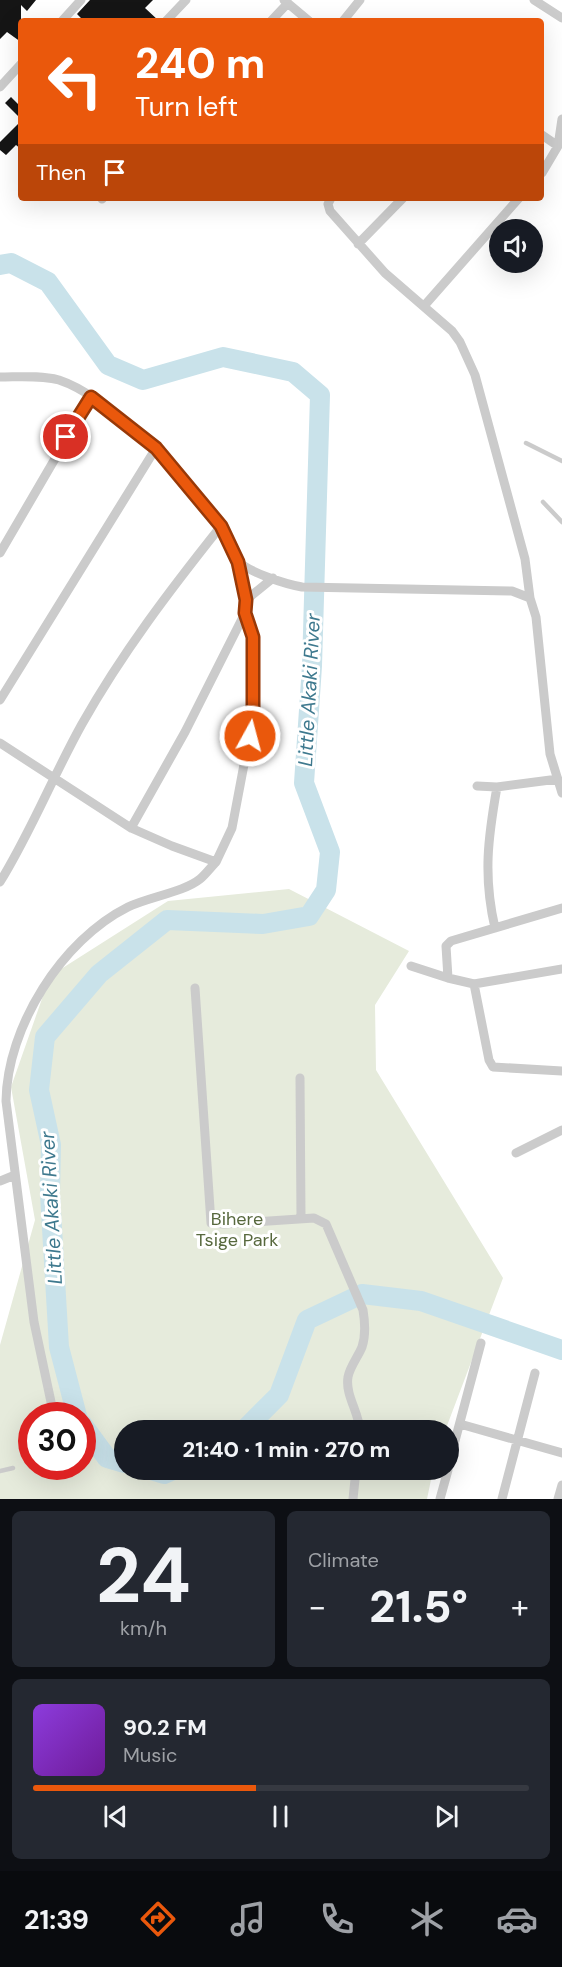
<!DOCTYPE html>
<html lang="en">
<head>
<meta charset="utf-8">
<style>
  :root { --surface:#171b24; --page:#242831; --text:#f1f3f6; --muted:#9ea1a6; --line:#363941; --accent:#ea580c }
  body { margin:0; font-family:"DM Sans",sans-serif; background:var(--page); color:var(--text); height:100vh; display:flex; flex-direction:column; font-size:22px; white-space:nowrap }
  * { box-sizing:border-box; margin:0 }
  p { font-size:20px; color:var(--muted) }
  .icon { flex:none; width:33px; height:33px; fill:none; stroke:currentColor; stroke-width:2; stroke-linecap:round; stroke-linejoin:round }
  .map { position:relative; height:1499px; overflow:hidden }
  .side { display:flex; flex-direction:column; gap:12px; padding:12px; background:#0d0f14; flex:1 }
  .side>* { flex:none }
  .top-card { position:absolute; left:18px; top:18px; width:526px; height:183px; border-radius:6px; box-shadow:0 6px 24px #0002; background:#ea580c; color:#fff; overflow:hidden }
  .fabs { position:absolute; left:489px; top:219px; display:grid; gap:12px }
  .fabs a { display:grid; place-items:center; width:54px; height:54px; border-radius:50%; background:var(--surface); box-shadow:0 6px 24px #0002; font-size:30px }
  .speed { position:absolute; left:18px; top:1402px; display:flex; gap:12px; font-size:30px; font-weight:700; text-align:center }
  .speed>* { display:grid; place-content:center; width:78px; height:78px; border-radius:50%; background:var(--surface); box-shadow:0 6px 24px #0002; line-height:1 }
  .speed .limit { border:9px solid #d22; background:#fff; color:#111 }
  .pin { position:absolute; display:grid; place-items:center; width:51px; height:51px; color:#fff; margin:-26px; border:3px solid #fff; border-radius:50%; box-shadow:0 2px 6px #0007 }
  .me { position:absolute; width:66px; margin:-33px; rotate:7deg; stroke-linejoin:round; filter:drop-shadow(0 0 4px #0008) }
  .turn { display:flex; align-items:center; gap:21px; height:126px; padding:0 18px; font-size:27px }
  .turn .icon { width:78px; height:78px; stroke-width:2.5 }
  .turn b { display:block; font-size:42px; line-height:51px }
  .then { display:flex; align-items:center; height:57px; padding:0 18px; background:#0003; gap:12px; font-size:22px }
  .big { font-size:45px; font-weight:800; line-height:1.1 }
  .side .card { flex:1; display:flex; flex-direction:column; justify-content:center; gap:9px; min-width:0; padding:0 21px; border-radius:9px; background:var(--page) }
  .side .dial { align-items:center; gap:0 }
  .dial b { font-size:78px; line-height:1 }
  .song { display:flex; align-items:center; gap:18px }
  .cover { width:72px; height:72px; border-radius:9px; background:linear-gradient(135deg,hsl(270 70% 55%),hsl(280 70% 35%)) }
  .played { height:6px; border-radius:3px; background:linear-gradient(90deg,var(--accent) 45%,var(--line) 45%) }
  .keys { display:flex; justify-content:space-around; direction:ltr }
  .heat { display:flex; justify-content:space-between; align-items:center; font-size:33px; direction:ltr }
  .side .tiles { flex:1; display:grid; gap:12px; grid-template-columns:1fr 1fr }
  .card:last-child { grid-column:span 2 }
  .trip { position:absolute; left:114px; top:1420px; width:345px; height:60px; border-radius:30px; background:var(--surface); box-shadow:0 6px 24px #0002; font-weight:800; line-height:60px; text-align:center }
  .tab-bar { display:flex; height:96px; justify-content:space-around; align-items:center; background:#090b0e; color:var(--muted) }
  .tab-bar .icon { width:42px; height:42px }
  .tab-bar .on { color:var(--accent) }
  .tab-bar b { font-size:27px; color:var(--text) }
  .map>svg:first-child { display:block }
</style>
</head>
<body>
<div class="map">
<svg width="562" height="1499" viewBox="0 0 562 1499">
  <rect width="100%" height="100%" fill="#fff"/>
  <path fill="#e6ebdc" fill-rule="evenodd" d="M289 889 409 951 375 1005 376 1070 503 1278 445 1431H124V1470H433L427 1499H0V1345L35 1220 11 1087 50 976 168 901ZM32 1416H82V1467H32Z"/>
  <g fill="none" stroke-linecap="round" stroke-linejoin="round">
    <path stroke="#c9e2ea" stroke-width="20" d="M0 265 11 263 48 282 108 365 143 380 223 357 293 372 320 395 312 666 304 783 330 852 326 890 309 916 263 924 167 920 99 974 45 1037 39 1090 51 1145 50 1194 59 1347 77 1416
      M82 1424 107 1458 124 1463
      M243 1431 279 1395 307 1320 362 1294 421 1301 562 1350
      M151 1470 164 1474 173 1470"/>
  </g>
  <path fill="#151515" d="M0 0H36L27 11 21 5V42L7 32 0 39Z
    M90 0H153L145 8 159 21H84L77 14Z
    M11 97 21 107V119L5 103Z
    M21 121V149L16 145 6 155 0 150V142Z"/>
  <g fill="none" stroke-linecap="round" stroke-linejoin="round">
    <path stroke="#cbcbcb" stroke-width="4.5" d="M526 443 562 461
      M543 502 562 522
      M0 1471 13 1468"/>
    <path stroke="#cbcbcb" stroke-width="9" d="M284 0 309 21
      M534 0 562 18
      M62 21 81 0
      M166 21 186 0
      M271 21 288 3
      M343 21 360 0
      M0 87 21 64
      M542 135 558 146
      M542 173 558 146 562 119
      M331 198 328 204 330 211 385 273 452 331 460 342 475 375 525 559 530 598 536 617 550 754 562 793
      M102 199 103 198
      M358 244 403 198
      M424 306 519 198
      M0 377C19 377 40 375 59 380 111 397 189 481 220 526 227 536 229 554 239 562 251 573 285 584 302 587L512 591 530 598
      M0 553 91 397
      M246 600 273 578
      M0 700 156 448
      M0 743 131 828 172 846 216 862 232 828 253 717V637L245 613 246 600 238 562
      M477 786 497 787 558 779
      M131 828 185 732 245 613
      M0 882C31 832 53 776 82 724 122 653 170 590 221 526
      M562 908 451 941 446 946 448 978 474 984 562 969
      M495 928C483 876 488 838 497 787
      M411 966 448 978
      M474 984 489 1060 493 1067 562 1071
      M195 988 211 1223 224 1224 314 1218 326 1224 363 1310C365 1322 366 1335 362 1347 358 1357 350 1366 348 1377 345 1395 359 1412 360 1431
      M300 1078 301 1218
      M516 1153 562 1130
      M0 1181 15 1175
      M54 1416 34 1322 6 1101C7 1027 62 940 128 907 149 897 184 892 200 879 206 874 211 867 216 862
      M460 1424 562 1453
      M448 1467 481 1343
      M353 1499 356 1470
      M440 1499 448 1470
      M502 1499 535 1373
      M558 1499 562 1485"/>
  </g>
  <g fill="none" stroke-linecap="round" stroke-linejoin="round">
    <defs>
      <path id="route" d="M66 437 91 397 156 448 221 526 238 562 246 600 245 613 253 637V717L250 736"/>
    </defs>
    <use href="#route" stroke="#983908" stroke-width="15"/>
    <use href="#route" stroke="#ea580c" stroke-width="10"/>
  </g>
  <g text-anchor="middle" stroke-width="6" stroke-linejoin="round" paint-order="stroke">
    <g font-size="18" fill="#57683d" stroke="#fff">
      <text x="237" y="1225">Bihere<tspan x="237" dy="21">Tsige Park</tspan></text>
    </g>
    <g font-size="20" font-style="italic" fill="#3e798e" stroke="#fff">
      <text transform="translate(309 690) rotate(-87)" y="7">Little Akaki River</text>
      <text transform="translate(51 1208) rotate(-93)" y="7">Little Akaki River</text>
    </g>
  </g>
</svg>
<div class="fabs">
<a><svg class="icon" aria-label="sound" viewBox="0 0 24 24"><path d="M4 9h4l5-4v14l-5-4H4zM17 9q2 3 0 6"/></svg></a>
</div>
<div class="speed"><div class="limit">30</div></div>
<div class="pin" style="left:66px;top:437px;background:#d93025"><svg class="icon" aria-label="arrive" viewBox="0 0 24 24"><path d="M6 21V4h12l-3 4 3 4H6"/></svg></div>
<svg class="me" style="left:250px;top:736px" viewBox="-20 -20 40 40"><circle r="17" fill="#ea580c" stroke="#fff" stroke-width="3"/><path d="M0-11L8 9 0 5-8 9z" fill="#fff"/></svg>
<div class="trip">21:40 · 1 min · 270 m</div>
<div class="top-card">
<div class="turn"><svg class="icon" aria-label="left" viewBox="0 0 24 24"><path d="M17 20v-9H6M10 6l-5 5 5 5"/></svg><div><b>240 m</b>Turn left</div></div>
<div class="then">Then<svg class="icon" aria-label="arrive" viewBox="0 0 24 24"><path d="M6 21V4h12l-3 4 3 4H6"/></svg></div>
</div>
</div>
<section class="side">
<div class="tiles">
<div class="card dial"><b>24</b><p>km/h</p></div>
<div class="card"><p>Climate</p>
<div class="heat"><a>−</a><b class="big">21.5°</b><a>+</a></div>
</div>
<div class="card">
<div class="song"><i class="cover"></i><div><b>90.2 FM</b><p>Music</p></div></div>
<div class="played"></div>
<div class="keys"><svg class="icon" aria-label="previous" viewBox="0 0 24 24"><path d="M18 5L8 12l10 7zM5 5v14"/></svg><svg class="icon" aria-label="pause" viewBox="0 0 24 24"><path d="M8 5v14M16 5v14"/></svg><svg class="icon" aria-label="next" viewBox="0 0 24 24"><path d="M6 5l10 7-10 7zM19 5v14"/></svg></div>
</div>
</div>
</section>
<nav class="tab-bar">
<b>21:39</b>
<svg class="icon on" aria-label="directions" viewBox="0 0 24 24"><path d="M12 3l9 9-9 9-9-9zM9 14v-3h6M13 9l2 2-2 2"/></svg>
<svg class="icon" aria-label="music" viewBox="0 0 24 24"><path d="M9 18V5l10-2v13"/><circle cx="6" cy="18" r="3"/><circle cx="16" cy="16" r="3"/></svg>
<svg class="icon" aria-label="phone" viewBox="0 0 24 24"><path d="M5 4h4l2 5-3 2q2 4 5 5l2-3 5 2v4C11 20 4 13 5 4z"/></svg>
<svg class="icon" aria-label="climate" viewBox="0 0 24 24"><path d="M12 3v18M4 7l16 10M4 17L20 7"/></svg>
<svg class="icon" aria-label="car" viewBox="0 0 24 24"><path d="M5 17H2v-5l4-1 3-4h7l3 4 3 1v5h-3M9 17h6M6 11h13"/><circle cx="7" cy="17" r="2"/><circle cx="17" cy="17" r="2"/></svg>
</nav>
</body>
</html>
